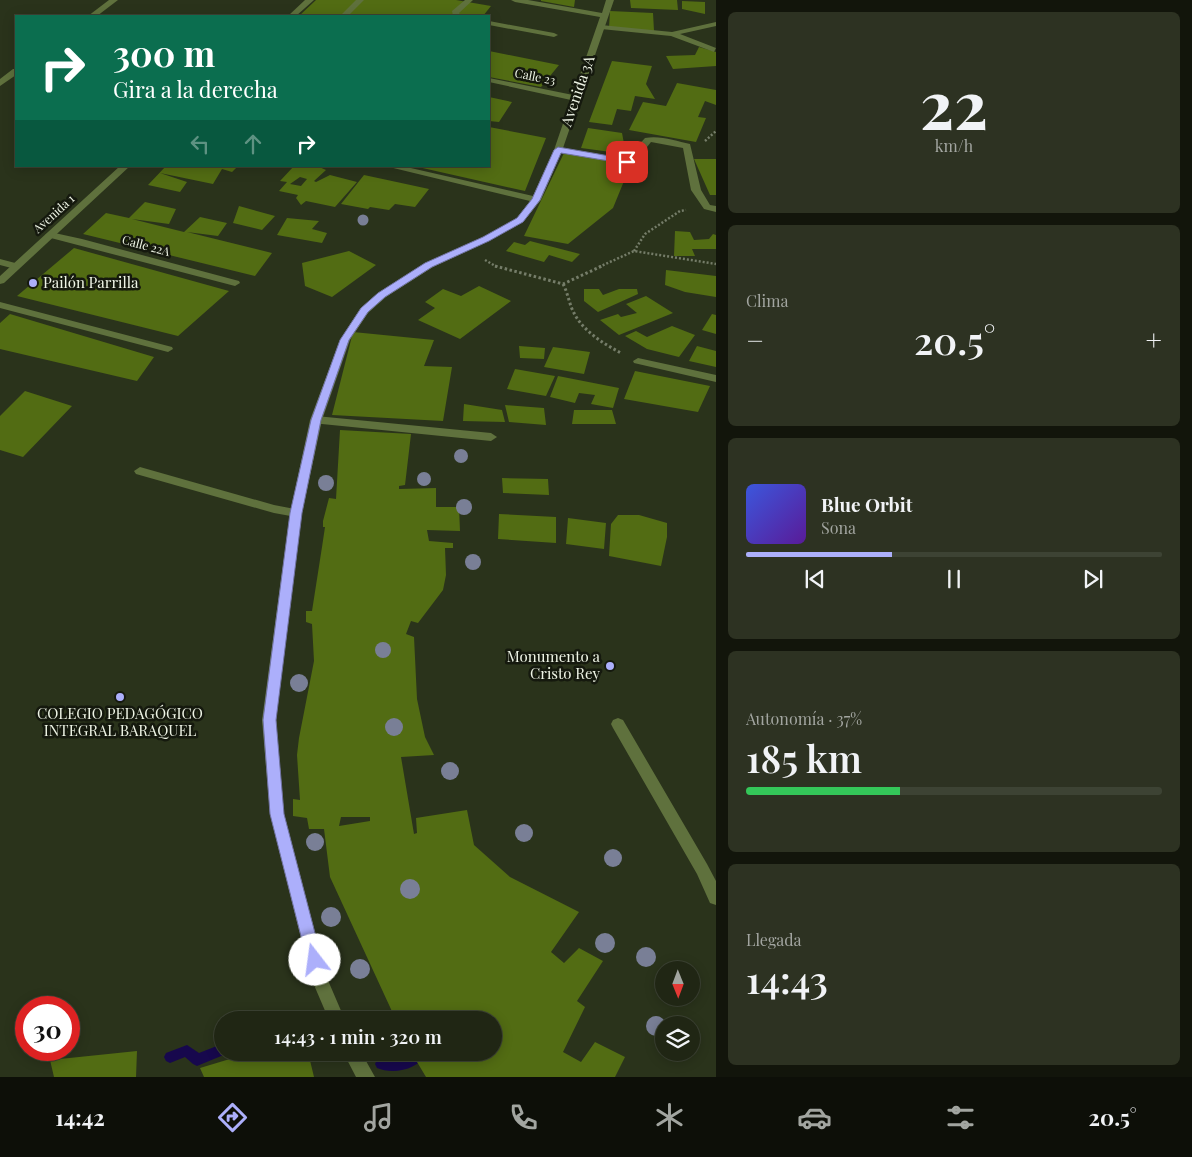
<!DOCTYPE html>
<html lang="es">
<head>
<meta charset="utf-8">
<style>
  :root { --surface:#202614; --page:#2d3222; --text:#f1f3f6; --muted:#a2a5a0; --line:#3d4334; --accent:#acaffb }
  body { margin:0; font-family:"Playfair Display",serif; background:var(--page); color:var(--text); height:100vh; display:flex; flex-direction:column; font-size:19px; white-space:nowrap }
  * { box-sizing:border-box; margin:0 }
  p { font-size:16px; color:var(--muted) }
  .icon { flex:none; width:28px; height:28px; fill:none; stroke:currentColor; stroke-width:2; stroke-linecap:round; stroke-linejoin:round }
  .map { position:relative; flex:1; overflow:hidden }
  .details { display:flex; flex-direction:column; gap:12px; padding:12px; background:#12150b; width:476px }
  .details>* { flex:none }
  .banner { position:absolute; left:15px; top:15px; width:475px; height:152px; border-radius:0px; box-shadow:0 2px 12px #0003,0 0 0 1px var(--line); background:#0b6e4f; color:#fff; overflow:hidden }
  .needle { width:32px; rotate:179deg }
  .fabs { position:absolute; left:655px; top:961px; display:grid; gap:10px }
  .fabs a { display:grid; place-items:center; width:45px; height:45px; border-radius:50%; background:var(--surface); box-shadow:0 2px 12px #0003,0 0 0 1px var(--line); font-size:25px }
  .speed { position:absolute; left:15px; top:996px; display:flex; gap:10px; font-size:25px; font-weight:700; text-align:center }
  .speed>* { display:grid; place-content:center; width:65px; height:65px; border-radius:50%; background:var(--surface); box-shadow:0 2px 12px #0003,0 0 0 1px var(--line); line-height:1 }
  .speed .limit { border:8px solid #d22; background:#fff; color:#111 }
  .pin { position:absolute; display:grid; place-items:center; width:42px; height:42px; color:#fff; margin:-21px; border-radius:10px; box-shadow:0 2px 8px #0006 }
  .me { position:absolute; width:55px; margin:-28px; rotate:345deg; stroke-linejoin:round; filter:drop-shadow(0 0 4px #0008) }
  .turn { display:flex; align-items:center; gap:18px; height:105px; padding:0 15px; font-size:22px }
  .turn .icon { width:65px; height:65px; stroke-width:2.5 }
  .turn b { display:block; font-size:35px; line-height:42px }
  .lanes { display:flex; align-items:center; height:48px; padding:0 15px; background:#0003; justify-content:center; gap:25px; direction:ltr }
  .lanes .off { opacity:.35 }
  .big { font-size:38px; font-weight:600; line-height:1.1 }
  .details .widget { flex:1; display:flex; flex-direction:column; justify-content:center; gap:8px; min-width:0; padding:0 18px; border-radius:8px; background:var(--page) }
  .details .dial { align-items:center; gap:0 }
  .dial b { font-size:65px; line-height:1 }
  .song { display:flex; align-items:center; gap:15px }
  .cover { width:60px; height:60px; border-radius:8px; background:linear-gradient(135deg,hsl(230 70% 55%),hsl(270 70% 35%)) }
  .played { height:5px; border-radius:2px; background:linear-gradient(90deg,var(--accent) 35%,var(--line) 35%) }
  .keys { display:flex; justify-content:space-around; direction:ltr }
  .heat { display:flex; justify-content:space-between; align-items:center; font-size:28px; direction:ltr }
  .charge { height:8px; border-radius:4px; background:linear-gradient(90deg,#34c759 37%,var(--line) 0) }
  .trip { position:absolute; left:214px; top:1011px; width:288px; height:50px; border-radius:25px; background:var(--surface); box-shadow:0 2px 12px #0003,0 0 0 1px var(--line); font-weight:600; line-height:50px; text-align:center }
  .tabs { display:flex; height:80px; justify-content:space-around; align-items:center; background:#0d0f08; color:var(--muted) }
  .tabs .icon { width:35px; height:35px }
  .tabs .selected { color:var(--accent) }
  .tabs b { font-size:22px; color:var(--text) }
  main { display:flex; flex:1; min-height:0 }
  .map>svg:first-child { display:block }
</style>
</head>
<body>
<main>
<div class="map">
<svg width="716" height="1077" viewBox="0 0 716 1077">
  <rect width="100%" height="100%" fill="#2a331b"/>
  <g fill="none" stroke-linecap="round" stroke-linejoin="round">
    <path fill="#17084d" fill-rule="evenodd" d="M222 1044V1052H227L226 1054 197 1066 193 1064 185 1057 170 1063 166 1061 164 1057 166 1053 187 1045 199 1053Z
      M412 1052H427C419 1070 393 1075 377 1068L375 1064 377 1060C389 1055 399 1062 412 1052Z"/>
  </g>
  <path fill="#526c13" fill-rule="evenodd" d="M316 0H456L491 6 483 16H299Z
    M541 0H575L574 7 541 1Z
    M630 0H677L678 10 631 8Z
    M682 1 705 2V14L682 9Z
    M610 11 653 13 654 31 609 28Z
    M699 47 716 52V66L673 69 666 56 695 55Z
    M489 51 559 65 541 87 489 77Z
    M612 61 652 66 646 84 655 99 635 96 631 111 617 109 612 125 589 122Z
    M677 83 716 90V105L705 101 698 117 706 118 696 142 629 130 643 102 666 106Z
    M489 97 512 102 499 122 489 121Z
    M489 127 546 138 525 191 418 167 489 166Z
    M588 128 622 133 626 154 581 148Z
    M564 153 631 164 613 208 568 244 524 236Z
    M694 159H716V195H710Z
    M166 166H238L232 172 222 169 213 184 160 173 187 182 180 192 148 185Z
    M294 166H317L326 170 314 181 316 182 330 175 357 182 335 207 306 201 301 205 296 198 298 195 279 191 287 182 280 181ZM300 177 307 179 301 186 290 184Z
    M364 175 392 181 429 189 415 207 395 204 389 210 370 207 368 209 341 204Z
    M145 202 176 209 169 224 132 219 184 232 200 217 227 223 218 236 187 232 272 253 255 276 83 234 106 213 129 218Z
    M239 206 275 216 262 230 233 223Z
    M287 218 319 221 312 229 327 233 322 243 277 235Z
    M675 231 690 232 694 240 709 239 713 234 716 235V249H692L695 256H674Z
    M530 241 580 254 572 262 549 255 544 262 506 251 514 242 525 245Z
    M74 248 229 291 178 336 17 296Z
    M349 251 376 265 332 297 305 286 302 263Z
    M666 270 716 276V297L685 292 665 285Z
    M479 286 511 301 460 339 418 320 435 308 425 302 443 289 461 296Z
    M584 289H599L603 295 619 289H637L638 294 598 312 584 301Z
    M646 296 673 313 619 335 600 320 618 314 621 317 637 313 626 304Z
    M10 314 154 357 137 381 0 349V323Z
    M712 314 716 315V334L702 330Z
    M672 326 695 335 679 357 647 349 625 336 636 331 647 337Z
    M353 332 434 340 424 366 452 367 443 421 332 415Z
    M519 346 545 348 544 359 520 358Z
    M697 346 716 351V367L689 361Z
    M553 347 590 352 584 374 544 367Z
    M515 369 555 376 546 396 507 389Z
    M635 371 710 386 698 412 624 399Z
    M558 376 619 388 613 408 591 404 595 395 579 393 575 403 550 397Z
    M25 391 72 406 23 457 0 450V416Z
    M464 404 502 410 505 422 463 421Z
    M505 405 544 408 546 425 509 422Z
    M574 410H612L616 424H572Z
    M340 430 411 434 405 485 399 486V489L436 488V507H459L460 531 427 530 429 541 453 543V548H445L446 575 443 590 418 623 411 621 406 634 414 637 417 699 425 737 434 755 401 757 414 834 417 833 416 818 467 810 474 845 510 877 579 912 551 952 564 963 579 948 603 961 577 1001 585 1007 563 1052 581 1062 595 1042 625 1057 615 1077H426L411 1052H492V1020H396L330 877 324 829H309L307 818 293 816V799L300 800 297 755 299 738 314 661 312 624 306 622V611H312L322 547 325 527H323V521L329 498 336 499ZM341 817H370V821L339 826Z
    M502 478 548 479 549 495 503 493Z
    M499 514 556 517V543L498 539Z
    M618 515H639L667 523V537L661 566 609 556 611 524Z
    M568 518 606 523 604 549 566 544Z
    M137 1051 136 1077H54L50 1060Z
    M253 1052H308L314 1077H204L200 1068Z"/>
  <g fill="none" stroke-linecap="round" stroke-linejoin="round">
    <path stroke="#757d69" stroke-width="2.5" stroke-dasharray="2 2" stroke-linecap="butt" d="M705 141 716 131
      M634 251 645 234 680 211 686 210
      M485 260 497 267
      M599 267 634 251 716 264"/>
    <path stroke="#757d69" stroke-width="3" stroke-dasharray="2.5 2.5" stroke-linecap="butt" d="M495 266 563 284 602 266
      M563 284C568 293 569 304 574 313 583 331 604 344 621 353"/>
    <path fill="#5f713d" fill-rule="evenodd" d="M356 0H364L348 16H340Z
      M465 0H473L459 13 461 16H453L452 11Z
      M489 21 554 33 558 35 554 37 489 25Z
      M50 232 82 239 239 281 240 283 235 286 47 237 45 235Z
      M0 302 172 347 173 349 168 352 0 308Z
      M316 416 491 433 497 437 491 441 312 423 310 420Z
      M140 467 274 505 300 510 302 513 296 517 274 513 136 474 134 471Z
      M618 718 623 720 707 864 716 881V905L710 903 697 874 613 728 611 724 613 720Z"/>
    <path fill="#5f713d" fill-rule="evenodd" d="M716 22V26L680 34 716 48 714 52 671 36 601 29 597 27 601 25 672 32Z"/>
    <path fill="#5f713d" fill-rule="evenodd" d="M109 0H118L97 16H88Z
      M511 0H528L602 13 606 0H614L563 148 626 159 645 138C660 135 676 141 690 144L701 190 710 205 716 206V212L704 209 691 190 683 148 651 142 635 162 627 165 561 153 541 200 523 222 489 241 433 267 386 297 368 313 350 340 322 420 302 513 276 720 284 814 327 978 345 1020H329L311 978 270 814 262 720 290 513 310 420 340 340 360 309 378 293 425 263 483 237 517 218 530 201 385 166H402L533 196 554 150 571 100 489 82V78L573 95 600 17 515 2Z
      M13 69H16V75L0 86V79Z
      M0 259 19 264 20 266 15 269 0 265Z
      M638 358 716 375V382L634 363 633 361Z
      M343 1052H361L375 1077H356Z"/>
    <path fill="#5f713d" fill-rule="evenodd" d="M305 0H314L296 16H288Z
      M120 166H130L4 283 0 284V276Z"/>
  </g>
  <g fill="#797f96">
    <circle cx="363" cy="220" r="5.5"/>
    <circle cx="461" cy="456" r="7"/>
    <circle cx="424" cy="479" r="7"/>
    <circle cx="326" cy="483" r="8"/>
    <circle cx="464" cy="507" r="8"/>
    <circle cx="473" cy="562" r="8"/>
    <circle cx="383" cy="650" r="8"/>
    <circle cx="299" cy="683" r="9"/>
    <circle cx="394" cy="727" r="9"/>
    <circle cx="450" cy="771" r="9"/>
    <circle cx="524" cy="833" r="9"/>
    <circle cx="315" cy="842" r="9"/>
    <circle cx="613" cy="858" r="9"/>
    <circle cx="410" cy="889" r="10"/>
    <circle cx="331" cy="917" r="10"/>
    <circle cx="605" cy="943" r="10"/>
    <circle cx="646" cy="957" r="10"/>
    <circle cx="360" cy="969" r="10"/>
    <circle cx="656" cy="1026" r="10"/>
  </g>
  <path fill="#acaffb" stroke="#7072a3" d="M558 147 627 159 632 162 627 164 561 153 540 200 523 222 489 241 432 267 385 297 368 312 349 340 321 420 302 513 276 720 284 814 322 960 320 964 315 966 309 964 307 960 270 814 263 720 290 513 311 420 340 340 361 308 378 293 425 263 483 237 517 218 532 199 554 150Z"/>
  <g fill="#acaffb" stroke="#15190e" stroke-width="2">
    <circle cx="33" cy="283" r="5"/>
    <circle cx="610" cy="666" r="5"/>
    <circle cx="120" cy="697" r="5"/>
  </g>
  <g text-anchor="middle" stroke-width="5" stroke-linejoin="round" paint-order="stroke">
    <g font-size="12" fill="#eff5e6" stroke="#15190e">
      <text transform="translate(535 77) rotate(11)" y="4">Calle 23</text>
      <text transform="translate(54 214) rotate(-42)" y="4">Avenida 1</text>
      <text transform="translate(146 246) rotate(15)" y="4">Calle 22A</text>
    </g>
    <g font-size="15" fill="#eff5e6" stroke="#15190e">
      <text transform="translate(578 91) rotate(-71)" y="5">Avenida 3A</text>
    </g>
    <g font-size="15" fill="#eff5e6" stroke="#15190e" text-anchor="start">
      <text x="43" y="288">Pailón Parrilla</text>
      <text x="600" y="662" text-anchor="end">Monumento a<tspan x="600" dy="17">Cristo Rey</tspan></text>
      <text x="120" y="719" text-anchor="middle">COLEGIO PEDAGÓGICO<tspan x="120" dy="17">INTEGRAL BARAQUEL</tspan></text>
    </g>
  </g>
</svg>
<div class="fabs">
<a><svg class="needle" viewBox="-14 -14 28 28"><path d="M0-13l5 13h-10z" fill="#e53935"/><path d="M0 13l5-13h-10z" fill="#a2a5a0"/></svg></a>
<a><svg class="icon" aria-label="layers" viewBox="0 0 24 24"><path d="M12 4l9 5-9 5-9-5zM3 14l9 5 9-5"/></svg></a>
</div>
<div class="speed"><div class="limit">30</div></div>
<div class="pin" style="left:627px;top:162px;background:#d93025"><svg class="icon" aria-label="arrive" viewBox="0 0 24 24"><path d="M6 21V4h12l-3 4 3 4H6"/></svg></div>
<svg class="me" style="left:315px;top:960px" viewBox="-20 -20 40 40"><circle r="19" fill="#fff"/><path d="M0-13L10 11 0 6-10 11z" fill="#acaffb"/></svg>
<div class="trip">14:43 · 1 min · 320 m</div>
<div class="banner">
<div class="turn"><svg class="icon" aria-label="right" viewBox="0 0 24 24"><path d="M7 20v-9h11M14 6l5 5-5 5"/></svg><div><b>300 m</b>Gira a la derecha</div></div>
<div class="lanes"><svg class="icon off" aria-label="left" viewBox="0 0 24 24"><path d="M17 20v-9H6M10 6l-5 5 5 5"/></svg><svg class="icon off" aria-label="ahead" viewBox="0 0 24 24"><path d="M12 20V5M6 11l6-6 6 6"/></svg><svg class="icon" aria-label="right" viewBox="0 0 24 24"><path d="M7 20v-9h11M14 6l5 5-5 5"/></svg></div>
</div>
</div>
<section class="details">
<div class="widget dial"><b>22</b><p>km/h</p></div>
<div class="widget"><p>Clima</p>
<div class="heat"><a>−</a><b class="big">20.5°</b><a>+</a></div>
</div>
<div class="widget">
<div class="song"><i class="cover"></i><div><b>Blue Orbit</b><p>Sona</p></div></div>
<div class="played"></div>
<div class="keys"><svg class="icon" aria-label="previous" viewBox="0 0 24 24"><path d="M18 5L8 12l10 7zM5 5v14"/></svg><svg class="icon" aria-label="pause" viewBox="0 0 24 24"><path d="M8 5v14M16 5v14"/></svg><svg class="icon" aria-label="next" viewBox="0 0 24 24"><path d="M6 5l10 7-10 7zM19 5v14"/></svg></div>
</div>
<div class="widget"><p>Autonomía · 37%</p><b class="big">185 km</b><div class="charge"></div></div>
<div class="widget"><p>Llegada</p><b class="big">14:43</b></div>
</section>
</main>
<nav class="tabs">
<b>14:42</b>
<svg class="icon selected" aria-label="directions" viewBox="0 0 24 24"><path d="M12 3l9 9-9 9-9-9zM9 14v-3h6M13 9l2 2-2 2"/></svg>
<svg class="icon" aria-label="music" viewBox="0 0 24 24"><path d="M9 18V5l10-2v13"/><circle cx="6" cy="18" r="3"/><circle cx="16" cy="16" r="3"/></svg>
<svg class="icon" aria-label="phone" viewBox="0 0 24 24"><path d="M5 4h4l2 5-3 2q2 4 5 5l2-3 5 2v4C11 20 4 13 5 4z"/></svg>
<svg class="icon" aria-label="climate" viewBox="0 0 24 24"><path d="M12 3v18M4 7l16 10M4 17L20 7"/></svg>
<svg class="icon" aria-label="car" viewBox="0 0 24 24"><path d="M5 17H2v-5l4-1 3-4h7l3 4 3 1v5h-3M9 17h6M6 11h13"/><circle cx="7" cy="17" r="2"/><circle cx="17" cy="17" r="2"/></svg>
<svg class="icon" aria-label="filters" viewBox="0 0 24 24"><path d="M4 7h16M4 17h16"/><circle cx="9" cy="7" r="2"/><circle cx="15" cy="17" r="2"/></svg>
<b>20.5°</b>
</nav>
</body>
</html>
